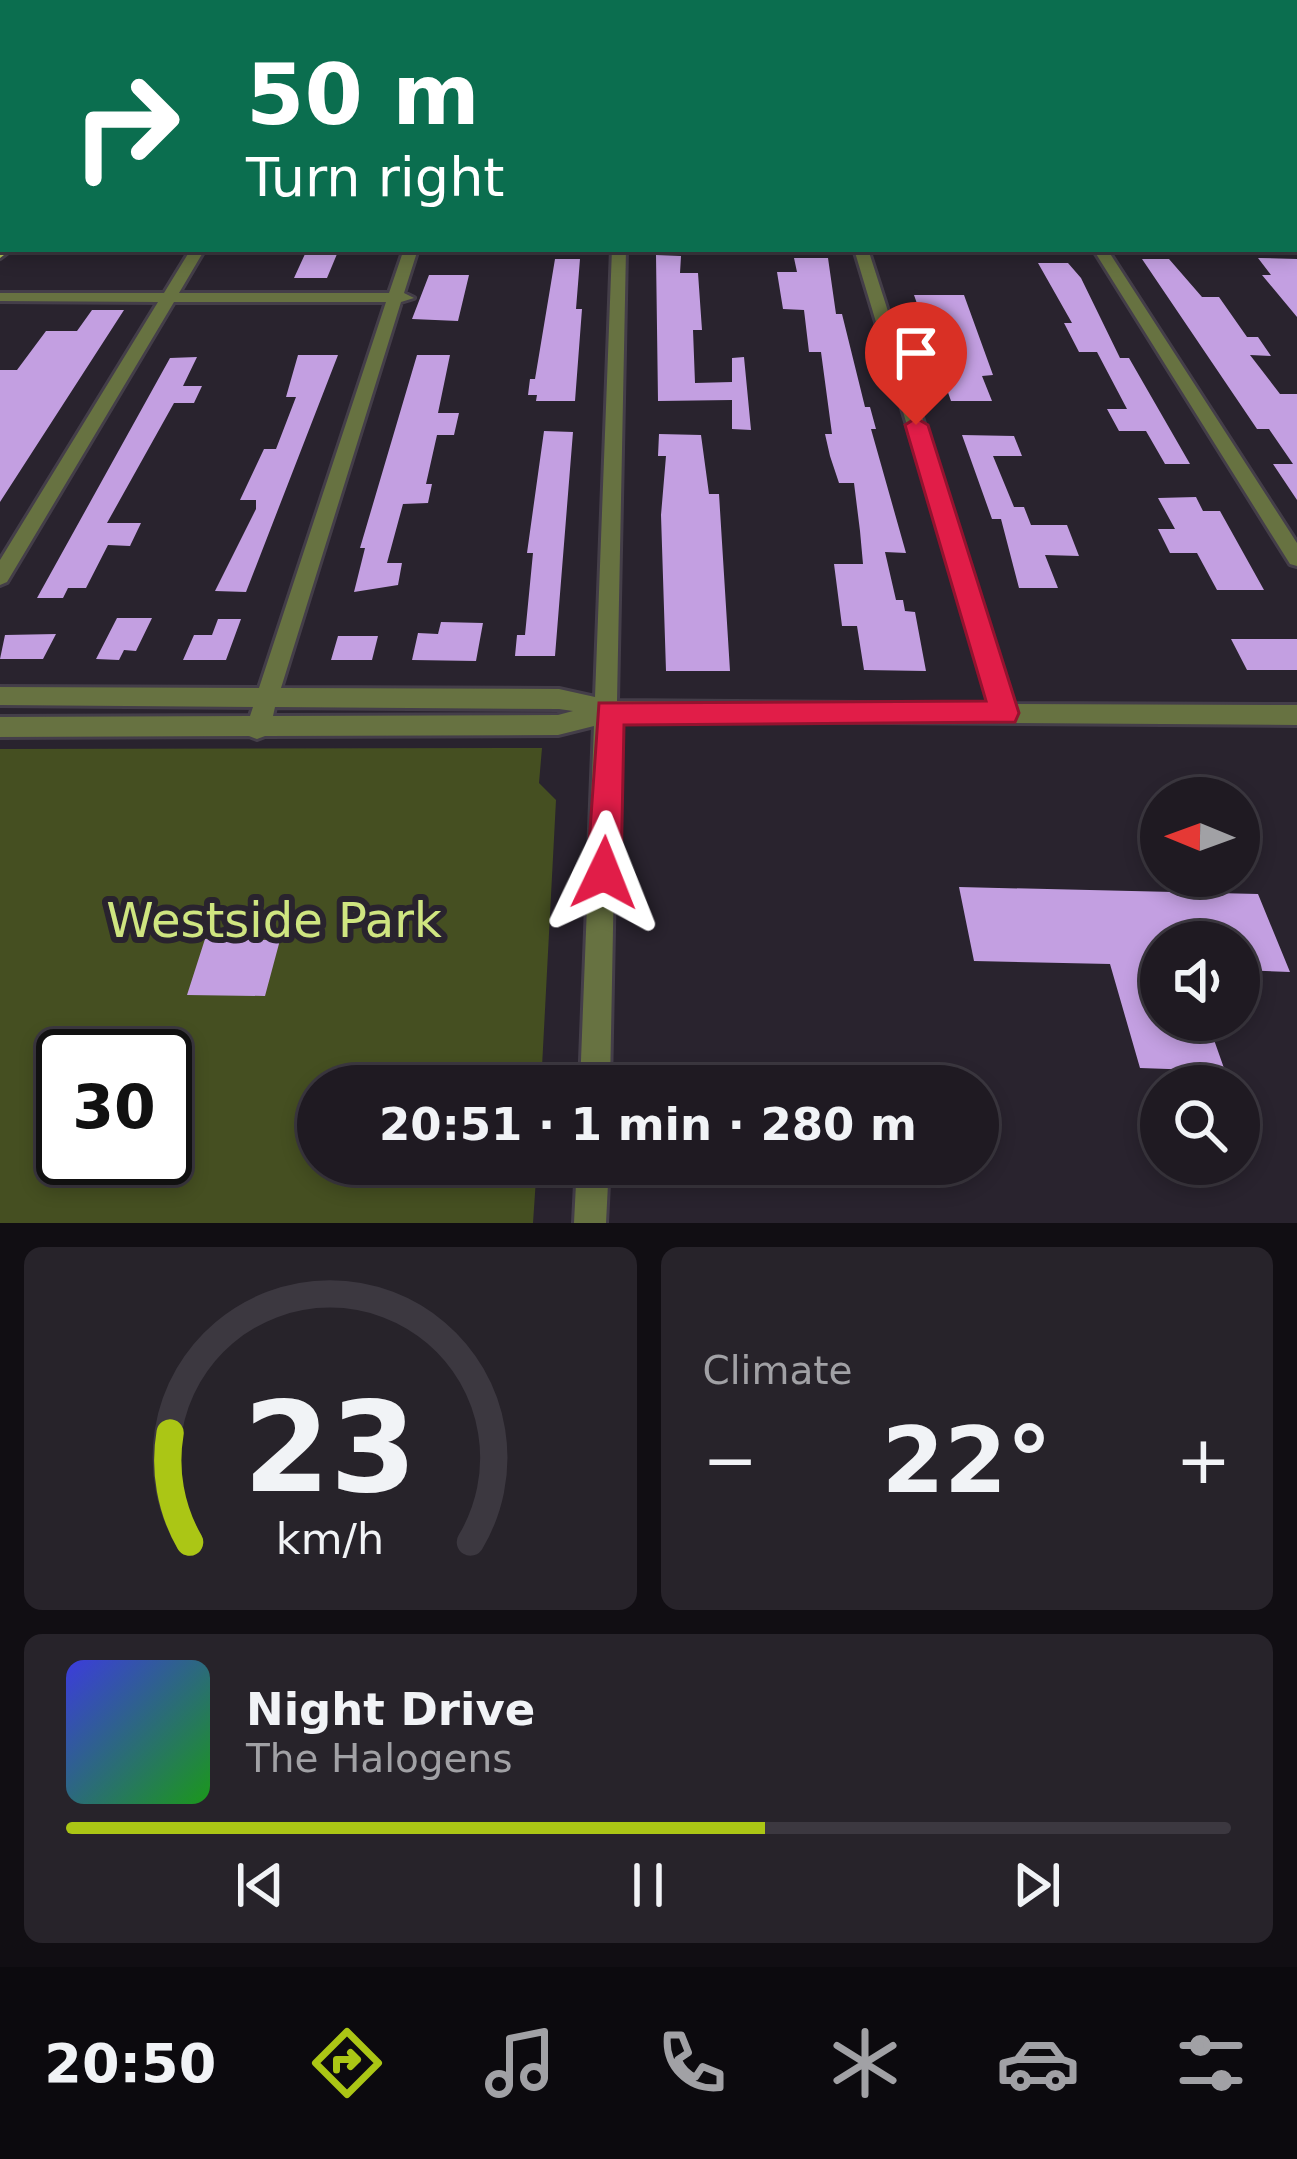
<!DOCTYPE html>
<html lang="en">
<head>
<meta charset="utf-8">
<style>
  :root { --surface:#1f1a22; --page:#27232a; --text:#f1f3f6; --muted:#a1a1a5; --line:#3c3840; --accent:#abc615 }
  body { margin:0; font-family:"DejaVu Sans",sans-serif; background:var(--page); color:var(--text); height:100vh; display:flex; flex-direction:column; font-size:45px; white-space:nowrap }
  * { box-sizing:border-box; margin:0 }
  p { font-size:39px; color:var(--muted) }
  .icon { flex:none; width:66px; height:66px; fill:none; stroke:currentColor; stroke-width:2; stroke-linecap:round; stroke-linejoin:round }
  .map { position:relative; height:1223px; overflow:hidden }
  .side { display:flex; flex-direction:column; gap:24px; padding:24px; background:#110e13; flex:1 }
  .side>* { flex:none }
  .banner { position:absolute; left:0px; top:0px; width:1299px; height:252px; box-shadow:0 6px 18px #0003,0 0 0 3px var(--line); background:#0b6e4f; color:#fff; overflow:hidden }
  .needle { width:78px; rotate:271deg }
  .fabs { position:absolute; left:1140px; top:777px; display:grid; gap:24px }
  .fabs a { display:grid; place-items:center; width:120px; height:120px; border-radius:50%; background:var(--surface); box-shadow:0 6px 18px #0003,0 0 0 3px var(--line); font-size:60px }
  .speed { position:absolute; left:36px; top:1029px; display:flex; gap:24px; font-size:60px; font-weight:700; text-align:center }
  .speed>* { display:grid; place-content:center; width:156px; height:156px; border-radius:50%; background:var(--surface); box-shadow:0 6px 18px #0003,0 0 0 3px var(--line); line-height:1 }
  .speed .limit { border:6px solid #111; border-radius:18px; background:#fff; color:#111 }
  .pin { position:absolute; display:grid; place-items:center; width:102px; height:102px; color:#fff; margin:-123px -51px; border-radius:50% 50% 50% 0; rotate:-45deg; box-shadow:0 0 12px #0007 }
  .pin .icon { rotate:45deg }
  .me { position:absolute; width:132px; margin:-66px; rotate:2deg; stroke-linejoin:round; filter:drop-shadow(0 0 9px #0008) }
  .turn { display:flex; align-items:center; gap:42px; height:252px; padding:0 48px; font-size:54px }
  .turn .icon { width:156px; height:156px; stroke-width:2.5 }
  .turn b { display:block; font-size:84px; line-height:102px }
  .big { font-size:90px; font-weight:700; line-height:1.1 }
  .side .widget { flex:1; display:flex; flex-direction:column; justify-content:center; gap:18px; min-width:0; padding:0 42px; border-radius:18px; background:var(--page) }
  .side .dial { align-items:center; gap:0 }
  .dial svg { height:312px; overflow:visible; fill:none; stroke:var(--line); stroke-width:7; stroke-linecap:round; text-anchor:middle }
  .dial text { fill:var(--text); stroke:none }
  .song { display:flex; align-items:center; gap:36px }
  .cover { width:144px; height:144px; border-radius:18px; background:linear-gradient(135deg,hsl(240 70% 55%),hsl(120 70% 35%)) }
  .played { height:12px; border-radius:6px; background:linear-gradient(90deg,var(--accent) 60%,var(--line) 60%) }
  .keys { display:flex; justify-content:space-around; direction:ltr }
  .heat { display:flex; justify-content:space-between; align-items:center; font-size:66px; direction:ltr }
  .side .tiles { flex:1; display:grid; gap:24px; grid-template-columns:1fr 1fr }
  .widget:last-child { grid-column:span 2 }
  .trip { position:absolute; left:297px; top:1065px; width:702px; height:120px; border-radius:60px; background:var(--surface); box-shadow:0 6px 18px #0003,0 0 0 3px var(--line); font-weight:700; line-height:120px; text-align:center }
  .dock { display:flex; height:192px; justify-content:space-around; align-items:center; background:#0c0a0e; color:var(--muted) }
  .dock .icon { width:84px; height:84px }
  .dock .current { color:var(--accent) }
  .dock b { font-size:54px; color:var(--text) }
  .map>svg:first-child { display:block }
</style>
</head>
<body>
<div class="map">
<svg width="1297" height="1223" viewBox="0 0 1297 1223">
  <rect width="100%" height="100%" fill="#29232e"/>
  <path fill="#454f21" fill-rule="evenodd" d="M542 748 539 783 556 800 541 1086H318V1164H537L533 1223H0V749ZM63 1056H165V1158H63Z"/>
  <path fill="#c39fe1" d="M305 254H337L327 278H294Z
    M656 255 681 256 680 273H698L702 330H693L695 383 732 382V358L744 357 751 430 732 429V400L658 401Z
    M794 258H828L836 314H842L865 407H870L876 429H871L906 553 885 552 896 600H903L905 611 915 612 926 671 864 670 857 626H842L834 564H863L860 531 854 483H839L830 456 825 434H832L821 352H809L804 310 783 309 777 272H797Z
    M1258 258 1297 259V317L1262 275H1271Z
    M555 259H580L576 309H582L575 401H536L537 395H528L530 379H535Z
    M1142 259H1169L1202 297H1219L1247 337H1258L1271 356 1250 355 1280 394H1297V500L1273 464H1293L1269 429H1257Z
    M1038 263H1068L1081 278 1120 358H1129L1190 464H1165L1146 431H1119L1107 409H1127L1097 352H1079L1064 323H1072Z
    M429 275H469L458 321 412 319Z
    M914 295H964L993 375 982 376 992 401H951Z
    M92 310H124L0 502V370H17L46 331H77Z
    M298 355H338L246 592 215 591 256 509V500H240L264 449H276L296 397H286Z
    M417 355H450L438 413H459L454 435H437L426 484H432L428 503 403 504 387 563H402L398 585 354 592 365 548H360Z
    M197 357 183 386H202L194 403H174L107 523H141L130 546 108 545 86 588H68L63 598H37L170 358Z
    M544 431 573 432 555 656H515L517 635H525L533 553H527Z
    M659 434 701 435 709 494H719L730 671H666L661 515 666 456H658Z
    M962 435 1014 436 1022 456H993L1014 507H1024L1031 525H1067L1079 556 1045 555 1058 588H1019L1001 519H992Z
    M1196 497 1203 511H1220L1264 590H1217L1197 553H1170L1158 529H1175L1158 498Z
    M117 618H152L136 651 124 650 119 660 96 659Z
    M218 619H241L226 660H183L194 635H212Z
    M441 622 483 623 476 661 412 660 418 633 438 634Z
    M56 634 43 659H0L5 635Z
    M338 636H378L372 660H331Z
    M1231 639H1297V670H1247Z
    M959 887 1258 894 1290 972 1239 970V942H1161V1020H1207L1225 1071 1140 1068 1110 964 974 961Z
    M205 939 280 940 265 996 187 995Z"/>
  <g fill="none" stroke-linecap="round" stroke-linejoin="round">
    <defs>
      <path id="minor" d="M496 0H506L495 3Z
        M935 0H945L947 3H937Z
        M1087 0H1097L1100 3H1090Z
        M1240 0H1251L1254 3H1243Z
        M3 38V45L0 46V39Z
        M1296 39H1297V46H1296Z
        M0 96H3V102H0Z
        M1296 101H1297V107H1296Z
        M0 178H3V186H0Z
        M1296 211H1297V220H1296Z
        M1296 241H1297V249H1295Z
        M191 249H205L179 293H389L404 249H418L404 293 414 298 401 302 281 688 559 689 595 697 612 249H626L617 701 991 704 854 249H868L1014 704 1297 705V725L617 720 610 1086H580L594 726 558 735 265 736 257 739 249 736 0 737V717L250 716 253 707 0 705V687L259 688 386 302H174L7 582 0 585V560L158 302 0 301V293H164ZM275 707 559 709 573 711 558 715 273 716Z
        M1093 249H1107L1297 543V566L1290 564Z
        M577 1164H609L606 1223H574Z"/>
      <path id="major" d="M198 0H211L196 3Z
        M222 0H235L220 3Z
        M570 0H611L615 3H574Z
        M632 0H676L680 3H636Z
        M1296 58H1297V66H1296Z
        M3 208V220L0 221V209Z
        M0 244 12 249 0 258Z"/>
    </defs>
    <use href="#minor" stroke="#443e49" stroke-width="6"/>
    <use href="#major" stroke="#443e49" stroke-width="6"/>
    <use href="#minor" fill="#677241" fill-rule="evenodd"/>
    <use href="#major" fill="#a8bd52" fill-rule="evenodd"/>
    <path stroke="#bfbbc4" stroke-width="3" stroke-dasharray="3 6" stroke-linecap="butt" d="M780 0 815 3"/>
  </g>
  <path fill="#e11d48" stroke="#92132f" stroke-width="3" d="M916 418 928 425 1019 713 1015 722 624 725 621 873 616 885 604 890 592 885 587 873 599 703 986 701 905 425Z"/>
  <g text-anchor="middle" stroke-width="12" stroke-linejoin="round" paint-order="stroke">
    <g font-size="48" fill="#cfe580" stroke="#29232e">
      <text x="274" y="937">Westside Park</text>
    </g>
  </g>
</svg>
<div class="fabs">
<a><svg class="needle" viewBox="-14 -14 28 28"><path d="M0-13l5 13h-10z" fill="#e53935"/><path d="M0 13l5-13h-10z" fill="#a1a1a5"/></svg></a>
<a><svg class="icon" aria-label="sound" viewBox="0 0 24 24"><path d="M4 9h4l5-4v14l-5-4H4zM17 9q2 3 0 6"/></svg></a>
<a><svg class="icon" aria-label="search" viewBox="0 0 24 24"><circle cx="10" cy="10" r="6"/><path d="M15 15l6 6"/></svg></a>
</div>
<div class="speed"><div class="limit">30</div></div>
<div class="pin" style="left:916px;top:425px;background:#d93025"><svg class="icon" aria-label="arrive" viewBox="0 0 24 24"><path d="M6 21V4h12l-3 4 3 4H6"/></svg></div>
<svg class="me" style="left:604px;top:873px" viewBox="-20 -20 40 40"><path d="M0-17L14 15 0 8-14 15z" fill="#e11d48" stroke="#fff" stroke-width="4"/></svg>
<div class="trip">20:51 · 1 min · 280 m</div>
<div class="banner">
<div class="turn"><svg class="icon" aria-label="right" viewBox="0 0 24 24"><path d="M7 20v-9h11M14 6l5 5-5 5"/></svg><div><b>50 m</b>Turn right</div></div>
</div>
</div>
<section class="side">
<div class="tiles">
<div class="widget dial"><svg viewBox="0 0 100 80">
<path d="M14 69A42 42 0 1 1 86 69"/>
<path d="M14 69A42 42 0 0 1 9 41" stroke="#abc615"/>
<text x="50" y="56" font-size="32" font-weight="700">23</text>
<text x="50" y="72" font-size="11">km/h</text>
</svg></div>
<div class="widget"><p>Climate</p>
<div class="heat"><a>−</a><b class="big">22°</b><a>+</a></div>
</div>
<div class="widget">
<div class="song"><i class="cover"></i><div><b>Night Drive</b><p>The Halogens</p></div></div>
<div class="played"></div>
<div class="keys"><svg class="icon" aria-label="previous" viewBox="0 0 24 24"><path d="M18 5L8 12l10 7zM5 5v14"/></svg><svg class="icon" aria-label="pause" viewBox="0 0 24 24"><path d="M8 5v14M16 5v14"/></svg><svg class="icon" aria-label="next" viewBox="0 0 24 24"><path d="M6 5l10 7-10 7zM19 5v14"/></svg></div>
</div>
</div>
</section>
<nav class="dock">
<b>20:50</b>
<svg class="icon current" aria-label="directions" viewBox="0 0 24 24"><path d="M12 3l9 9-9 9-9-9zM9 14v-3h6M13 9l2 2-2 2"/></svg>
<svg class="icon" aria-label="music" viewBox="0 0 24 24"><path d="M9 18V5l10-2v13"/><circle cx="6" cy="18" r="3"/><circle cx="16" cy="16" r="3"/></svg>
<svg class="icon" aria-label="phone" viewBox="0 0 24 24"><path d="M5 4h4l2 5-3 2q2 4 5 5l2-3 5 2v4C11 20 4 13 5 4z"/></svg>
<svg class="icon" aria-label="climate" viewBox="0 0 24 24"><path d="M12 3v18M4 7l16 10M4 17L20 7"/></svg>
<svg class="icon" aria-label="car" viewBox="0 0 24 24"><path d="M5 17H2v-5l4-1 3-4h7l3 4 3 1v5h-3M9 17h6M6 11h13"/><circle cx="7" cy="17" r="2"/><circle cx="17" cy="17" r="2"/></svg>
<svg class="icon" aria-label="filters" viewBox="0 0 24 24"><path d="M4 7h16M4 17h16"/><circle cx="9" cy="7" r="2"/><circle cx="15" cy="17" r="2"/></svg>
</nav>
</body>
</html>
